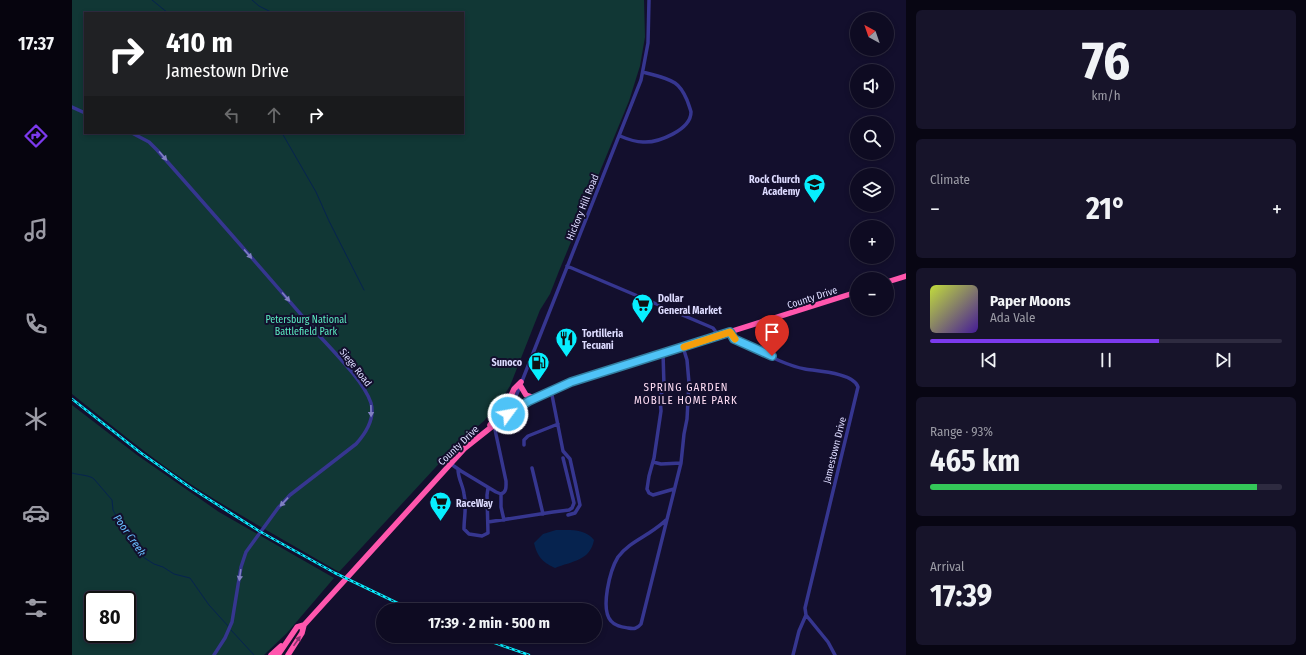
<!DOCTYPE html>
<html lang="en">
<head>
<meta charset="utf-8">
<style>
  :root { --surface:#0e0b22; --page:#17142a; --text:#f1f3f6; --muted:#9b9ba5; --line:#2e2b40; --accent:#7c3aed }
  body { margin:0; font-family:"Fira Sans Condensed",sans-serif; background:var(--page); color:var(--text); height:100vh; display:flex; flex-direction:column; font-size:15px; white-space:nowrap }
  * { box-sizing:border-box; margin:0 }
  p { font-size:13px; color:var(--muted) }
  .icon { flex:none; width:22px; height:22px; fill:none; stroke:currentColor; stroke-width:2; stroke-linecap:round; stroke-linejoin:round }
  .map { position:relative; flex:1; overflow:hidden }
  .details { display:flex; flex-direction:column; gap:10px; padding:10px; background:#080613; width:400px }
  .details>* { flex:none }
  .top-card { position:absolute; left:12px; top:12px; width:380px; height:122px; border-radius:0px; box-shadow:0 2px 6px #0003,0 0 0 1px var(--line); background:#202124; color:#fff; overflow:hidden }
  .needle { width:26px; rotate:320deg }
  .tools { position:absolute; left:778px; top:12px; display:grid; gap:8px }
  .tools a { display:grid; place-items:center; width:44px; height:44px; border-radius:50%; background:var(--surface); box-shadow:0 2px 6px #0003,0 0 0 1px var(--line); font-size:20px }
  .speed { position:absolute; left:12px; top:591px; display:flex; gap:8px; font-size:20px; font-weight:700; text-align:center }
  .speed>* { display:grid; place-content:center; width:52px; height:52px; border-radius:50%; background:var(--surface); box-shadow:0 2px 6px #0003,0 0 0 1px var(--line); line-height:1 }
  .speed .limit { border:2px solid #111; border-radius:6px; background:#fff; color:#111 }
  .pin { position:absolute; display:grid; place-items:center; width:34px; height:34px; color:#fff; margin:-41px -17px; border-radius:50% 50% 50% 0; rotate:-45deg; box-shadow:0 0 4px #0007 }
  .pin .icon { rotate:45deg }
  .me { position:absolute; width:44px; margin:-22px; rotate:58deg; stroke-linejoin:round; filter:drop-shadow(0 0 3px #0008) }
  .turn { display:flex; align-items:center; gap:14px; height:84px; padding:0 16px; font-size:18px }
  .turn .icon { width:52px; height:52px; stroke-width:2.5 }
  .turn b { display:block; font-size:28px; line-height:34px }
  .lanes { display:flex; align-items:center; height:38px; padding:0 16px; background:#0003; justify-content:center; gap:20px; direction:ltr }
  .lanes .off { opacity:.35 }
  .big { font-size:30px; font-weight:700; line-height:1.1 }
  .details .tile { flex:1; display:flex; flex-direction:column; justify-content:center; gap:6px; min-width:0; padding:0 14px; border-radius:6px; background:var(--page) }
  .details .dial { align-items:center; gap:0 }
  .dial b { font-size:52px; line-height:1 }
  .song { display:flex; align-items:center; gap:12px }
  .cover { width:48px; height:48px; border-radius:6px; background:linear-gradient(135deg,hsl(70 70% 55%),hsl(260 70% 35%)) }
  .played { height:4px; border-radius:2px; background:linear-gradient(90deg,var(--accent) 65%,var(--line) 65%) }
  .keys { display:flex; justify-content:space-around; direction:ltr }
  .heat { display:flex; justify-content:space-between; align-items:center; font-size:22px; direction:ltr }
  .charge { height:6px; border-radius:3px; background:linear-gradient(90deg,#34c759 93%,var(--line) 0) }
  .trip { position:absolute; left:304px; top:603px; width:226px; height:40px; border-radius:20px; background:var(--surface); box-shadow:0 2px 6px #0003,0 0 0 1px var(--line); font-weight:700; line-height:40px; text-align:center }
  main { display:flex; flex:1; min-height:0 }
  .tabs { display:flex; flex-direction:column; width:72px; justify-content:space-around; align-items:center; background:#06040e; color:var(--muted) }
  .tabs .icon { width:28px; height:28px }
  .tabs .current { color:var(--accent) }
  .tabs b { font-size:18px; color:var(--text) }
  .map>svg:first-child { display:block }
</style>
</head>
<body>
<main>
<nav class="tabs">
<b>17:37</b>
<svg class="icon current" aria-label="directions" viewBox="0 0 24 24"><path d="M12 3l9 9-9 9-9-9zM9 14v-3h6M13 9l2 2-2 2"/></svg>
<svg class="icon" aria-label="music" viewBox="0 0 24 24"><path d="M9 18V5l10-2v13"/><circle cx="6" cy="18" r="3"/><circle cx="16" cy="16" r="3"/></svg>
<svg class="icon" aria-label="phone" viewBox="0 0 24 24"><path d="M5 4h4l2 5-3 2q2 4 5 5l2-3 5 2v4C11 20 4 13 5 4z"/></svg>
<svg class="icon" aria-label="climate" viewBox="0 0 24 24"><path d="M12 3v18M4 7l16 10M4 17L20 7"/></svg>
<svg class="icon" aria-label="car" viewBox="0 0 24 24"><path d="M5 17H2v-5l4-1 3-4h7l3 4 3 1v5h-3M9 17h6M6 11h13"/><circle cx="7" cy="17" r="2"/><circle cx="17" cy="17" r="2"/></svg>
<svg class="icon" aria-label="filters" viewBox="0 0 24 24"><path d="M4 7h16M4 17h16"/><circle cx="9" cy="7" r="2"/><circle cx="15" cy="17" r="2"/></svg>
</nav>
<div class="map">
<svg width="834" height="655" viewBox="0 0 834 655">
  <rect width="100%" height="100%" fill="#130f2d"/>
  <path fill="#113735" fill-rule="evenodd" d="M0 0H572L573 37 568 66 557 101 487 271 478 294 468 310 438 386 427 403 412 421 387 442 267 572C219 544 170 517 123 487 80 459 40 426 0 394ZM13 13H391V133H13Z
    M0 405 65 455 147 512 262 578 215 633 192 655H0ZM21 600H55V634H21Z"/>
  <path fill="#06234f" d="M484 530C497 530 513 528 522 540 518 561 500 561 483 568 470 562 465 556 462 543L471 534Z"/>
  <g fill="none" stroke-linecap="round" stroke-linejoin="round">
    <path stroke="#06234f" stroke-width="1" d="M80 0 96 13
      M180 0 187 6 201 13
      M210 133 244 192 257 221 292 290
      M0 473C6 475 18 475 22 479L40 500 41 510 49 525 58 535V539L68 549 71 557 82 564 91 567 102 574 118 578 137 605 156 626
      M159 630 182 655"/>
    <path stroke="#363690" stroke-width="3.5" d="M0 107 13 113
      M60 133 77 142 85 150C138 210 191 270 243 331 259 349 292 381 299 403 303 418 294 433 284 444L218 495 206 508 174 552 169 567 160 622 153 638 142 655
      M548 136C555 139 563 142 571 142 586 143 619 130 619 112 618 108 616 103 615 100 612 93 609 87 603 83 594 77 581 75 571 72
      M495 266 634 325 641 328 647 336
      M658 332 660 337 664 340C684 349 711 365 733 369 745 371 782 373 786 387L733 608 734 615 727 631 721 655
      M591 353 592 386 588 398 589 411 582 458 577 476 575 489 577 493 581 495 602 489
      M479 390 491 451 498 459 504 486 508 505 503 513 496 515
      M437 414 569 80 576 43 577 0
      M452 445V440L456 436 486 424
      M581 462 589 464 609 463
      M379 464 389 471 424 492 429 494C435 492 434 486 434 481L422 425
      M460 468 471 514
      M386 469C386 479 391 485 392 494 395 506 392 517 392 529L397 534 410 536 416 533 415 495 416 488
      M429 494V507L432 520
      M594 520C589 525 583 529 577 533 566 540 554 546 546 557 538 570 528 609 539 621 543 626 550 627 556 628 562 629 565 629 569 624L609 463 612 434 615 419 617 383 615 360 611 347
      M416 522 481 512 497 510 500 508 502 503 491 458
      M734 615 756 642 763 655"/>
    <path stroke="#ff56ad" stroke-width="5.5" d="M815 282 834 276
      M448 385 454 395 463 398
      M418 425 437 400 442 389 449 382
      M199 655 209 646
      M206 655 225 627 232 625 393 448 422 425 446 408 479 390 514 377 785 292
      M216 655 230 633 232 625"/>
    <defs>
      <path id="rail" d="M0 399 69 453 119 488 187 531 263 573 340 610
        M403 636 457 655"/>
    </defs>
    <use href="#rail" stroke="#07efff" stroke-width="2.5"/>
    <use href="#rail" stroke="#130f2d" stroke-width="1" stroke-dasharray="3" stroke-linecap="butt"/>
  </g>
  <defs><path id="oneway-solid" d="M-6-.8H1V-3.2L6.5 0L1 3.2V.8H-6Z"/></defs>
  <g fill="#8180c2">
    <use href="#oneway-solid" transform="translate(91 156) rotate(49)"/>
    <use href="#oneway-solid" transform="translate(176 254) rotate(49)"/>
    <use href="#oneway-solid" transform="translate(214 297) rotate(49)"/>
    <use href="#oneway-solid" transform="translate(299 411) rotate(89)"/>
    <use href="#oneway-solid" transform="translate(212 502) rotate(133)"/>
    <use href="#oneway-solid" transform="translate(168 575) rotate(98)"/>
  </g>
  <use fill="#89326d" href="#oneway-solid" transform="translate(225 641) rotate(-55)"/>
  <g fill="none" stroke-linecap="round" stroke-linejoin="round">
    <defs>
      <path id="route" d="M436 414 457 401 499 382 658 332 662 339 700 356"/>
    </defs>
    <use href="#route" stroke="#337fa1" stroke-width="10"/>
    <use href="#route" stroke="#4fc3f7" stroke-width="7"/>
    <path stroke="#f59e0b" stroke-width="7" d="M612 347 658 332 663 339"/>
  </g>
  <defs>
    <symbol id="school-pin" viewBox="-11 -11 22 30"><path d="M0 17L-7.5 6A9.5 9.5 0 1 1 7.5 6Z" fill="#07efff" stroke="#130f2d"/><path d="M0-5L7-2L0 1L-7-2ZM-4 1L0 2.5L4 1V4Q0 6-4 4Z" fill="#111"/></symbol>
    <symbol id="supermarket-pin" viewBox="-11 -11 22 30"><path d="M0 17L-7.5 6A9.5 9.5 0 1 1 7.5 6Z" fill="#07efff" stroke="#130f2d"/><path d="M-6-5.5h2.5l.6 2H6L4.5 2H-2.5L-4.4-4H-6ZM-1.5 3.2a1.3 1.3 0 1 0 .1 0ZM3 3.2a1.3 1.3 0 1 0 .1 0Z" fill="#111"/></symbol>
    <symbol id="restaurant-pin" viewBox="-11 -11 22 30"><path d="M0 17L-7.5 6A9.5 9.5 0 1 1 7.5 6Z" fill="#07efff" stroke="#130f2d"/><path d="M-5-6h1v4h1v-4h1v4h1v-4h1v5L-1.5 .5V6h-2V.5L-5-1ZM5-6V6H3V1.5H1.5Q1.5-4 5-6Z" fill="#111"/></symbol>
    <symbol id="fuel-pin" viewBox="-11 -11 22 30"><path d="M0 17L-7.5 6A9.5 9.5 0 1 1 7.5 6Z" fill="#07efff" stroke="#130f2d"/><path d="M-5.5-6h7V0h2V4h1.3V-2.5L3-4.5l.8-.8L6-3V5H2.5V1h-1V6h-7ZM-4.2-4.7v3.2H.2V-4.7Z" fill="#111"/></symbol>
  </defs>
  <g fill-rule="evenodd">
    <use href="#school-pin" x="730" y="172" width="25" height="34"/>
    <use href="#supermarket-pin" x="558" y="292" width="25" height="34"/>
    <use href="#restaurant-pin" x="482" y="326" width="25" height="34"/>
    <use href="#fuel-pin" x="454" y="350" width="25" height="34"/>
    <use href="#supermarket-pin" x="356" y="490" width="25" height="34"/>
  </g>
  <g text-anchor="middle" stroke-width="4" stroke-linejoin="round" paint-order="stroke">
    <g font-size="10" font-weight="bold" fill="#dddbff" stroke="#130f2d" text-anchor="start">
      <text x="728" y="183" text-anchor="end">Rock Church<tspan x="728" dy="12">Academy</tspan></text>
      <text x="586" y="302">Dollar<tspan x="586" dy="12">General Market</tspan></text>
      <text x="510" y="337">Tortilleria<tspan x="510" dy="12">Tecuani</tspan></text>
      <text x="450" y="366" text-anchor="end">Sunoco</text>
      <text x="384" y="507">RaceWay</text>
    </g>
    <g font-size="10" fill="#dddbff" stroke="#130f2d">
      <text transform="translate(510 207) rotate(-68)" y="4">Hickory Hill Road</text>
      <text transform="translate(740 297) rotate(-18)" y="4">County Drive</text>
      <text transform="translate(284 367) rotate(52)" y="4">Siege Road</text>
      <text transform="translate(386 445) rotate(-44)" y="4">County Drive</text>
      <text transform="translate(762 450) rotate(-76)" y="4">Jamestown Drive</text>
    </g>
    <g font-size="10" fill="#5bebc1" stroke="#130f2d">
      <text x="234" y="323">Petersburg National<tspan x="234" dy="12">Battlefield Park</tspan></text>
    </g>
    <g font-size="11" letter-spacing="1" fill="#ffddf4" stroke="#130f2d">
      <text x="614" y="391">SPRING GARDEN<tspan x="614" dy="13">MOBILE HOME PARK</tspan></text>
    </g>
    <g font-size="11" font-style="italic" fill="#69bfff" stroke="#130f2d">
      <text transform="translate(58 535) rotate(55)" y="4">Poor Creek</text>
    </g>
  </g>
</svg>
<div class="tools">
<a><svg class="needle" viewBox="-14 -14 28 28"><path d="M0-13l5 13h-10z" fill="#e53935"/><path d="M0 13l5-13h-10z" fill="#9b9ba5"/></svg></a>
<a><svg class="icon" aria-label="sound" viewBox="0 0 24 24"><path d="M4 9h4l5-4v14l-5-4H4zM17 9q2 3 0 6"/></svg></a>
<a><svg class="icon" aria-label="search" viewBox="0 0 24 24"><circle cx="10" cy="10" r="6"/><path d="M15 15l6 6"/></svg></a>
<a><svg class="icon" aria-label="layers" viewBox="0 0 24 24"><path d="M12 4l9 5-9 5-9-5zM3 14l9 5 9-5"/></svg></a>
<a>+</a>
<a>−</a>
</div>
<div class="speed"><div class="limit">80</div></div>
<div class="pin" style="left:700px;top:356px;background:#d93025"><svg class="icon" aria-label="arrive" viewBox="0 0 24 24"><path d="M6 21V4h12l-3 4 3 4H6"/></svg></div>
<svg class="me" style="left:436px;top:414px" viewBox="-20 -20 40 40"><circle r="17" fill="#4fc3f7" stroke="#fff" stroke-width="3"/><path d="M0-11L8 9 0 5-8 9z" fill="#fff"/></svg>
<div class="trip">17:39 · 2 min · 500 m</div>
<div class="top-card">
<div class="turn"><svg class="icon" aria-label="right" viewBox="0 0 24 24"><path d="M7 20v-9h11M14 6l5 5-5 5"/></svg><div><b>410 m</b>Jamestown Drive</div></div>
<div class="lanes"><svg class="icon off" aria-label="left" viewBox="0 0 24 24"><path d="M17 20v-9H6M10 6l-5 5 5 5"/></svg><svg class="icon off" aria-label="ahead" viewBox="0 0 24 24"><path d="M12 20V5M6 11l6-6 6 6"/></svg><svg class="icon" aria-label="right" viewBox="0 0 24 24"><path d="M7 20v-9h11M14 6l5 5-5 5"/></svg></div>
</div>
</div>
<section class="details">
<div class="tile dial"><b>76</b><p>km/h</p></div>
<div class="tile"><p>Climate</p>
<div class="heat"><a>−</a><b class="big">21°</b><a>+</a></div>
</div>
<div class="tile">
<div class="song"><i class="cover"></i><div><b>Paper Moons</b><p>Ada Vale</p></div></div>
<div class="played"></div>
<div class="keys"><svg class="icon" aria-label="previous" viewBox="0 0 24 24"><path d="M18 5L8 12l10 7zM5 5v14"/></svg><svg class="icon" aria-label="pause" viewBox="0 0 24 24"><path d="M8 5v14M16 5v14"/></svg><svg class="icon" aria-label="next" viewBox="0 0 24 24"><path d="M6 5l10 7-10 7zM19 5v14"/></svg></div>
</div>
<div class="tile"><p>Range · 93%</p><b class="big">465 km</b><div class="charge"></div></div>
<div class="tile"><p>Arrival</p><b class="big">17:39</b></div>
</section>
</main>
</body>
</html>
